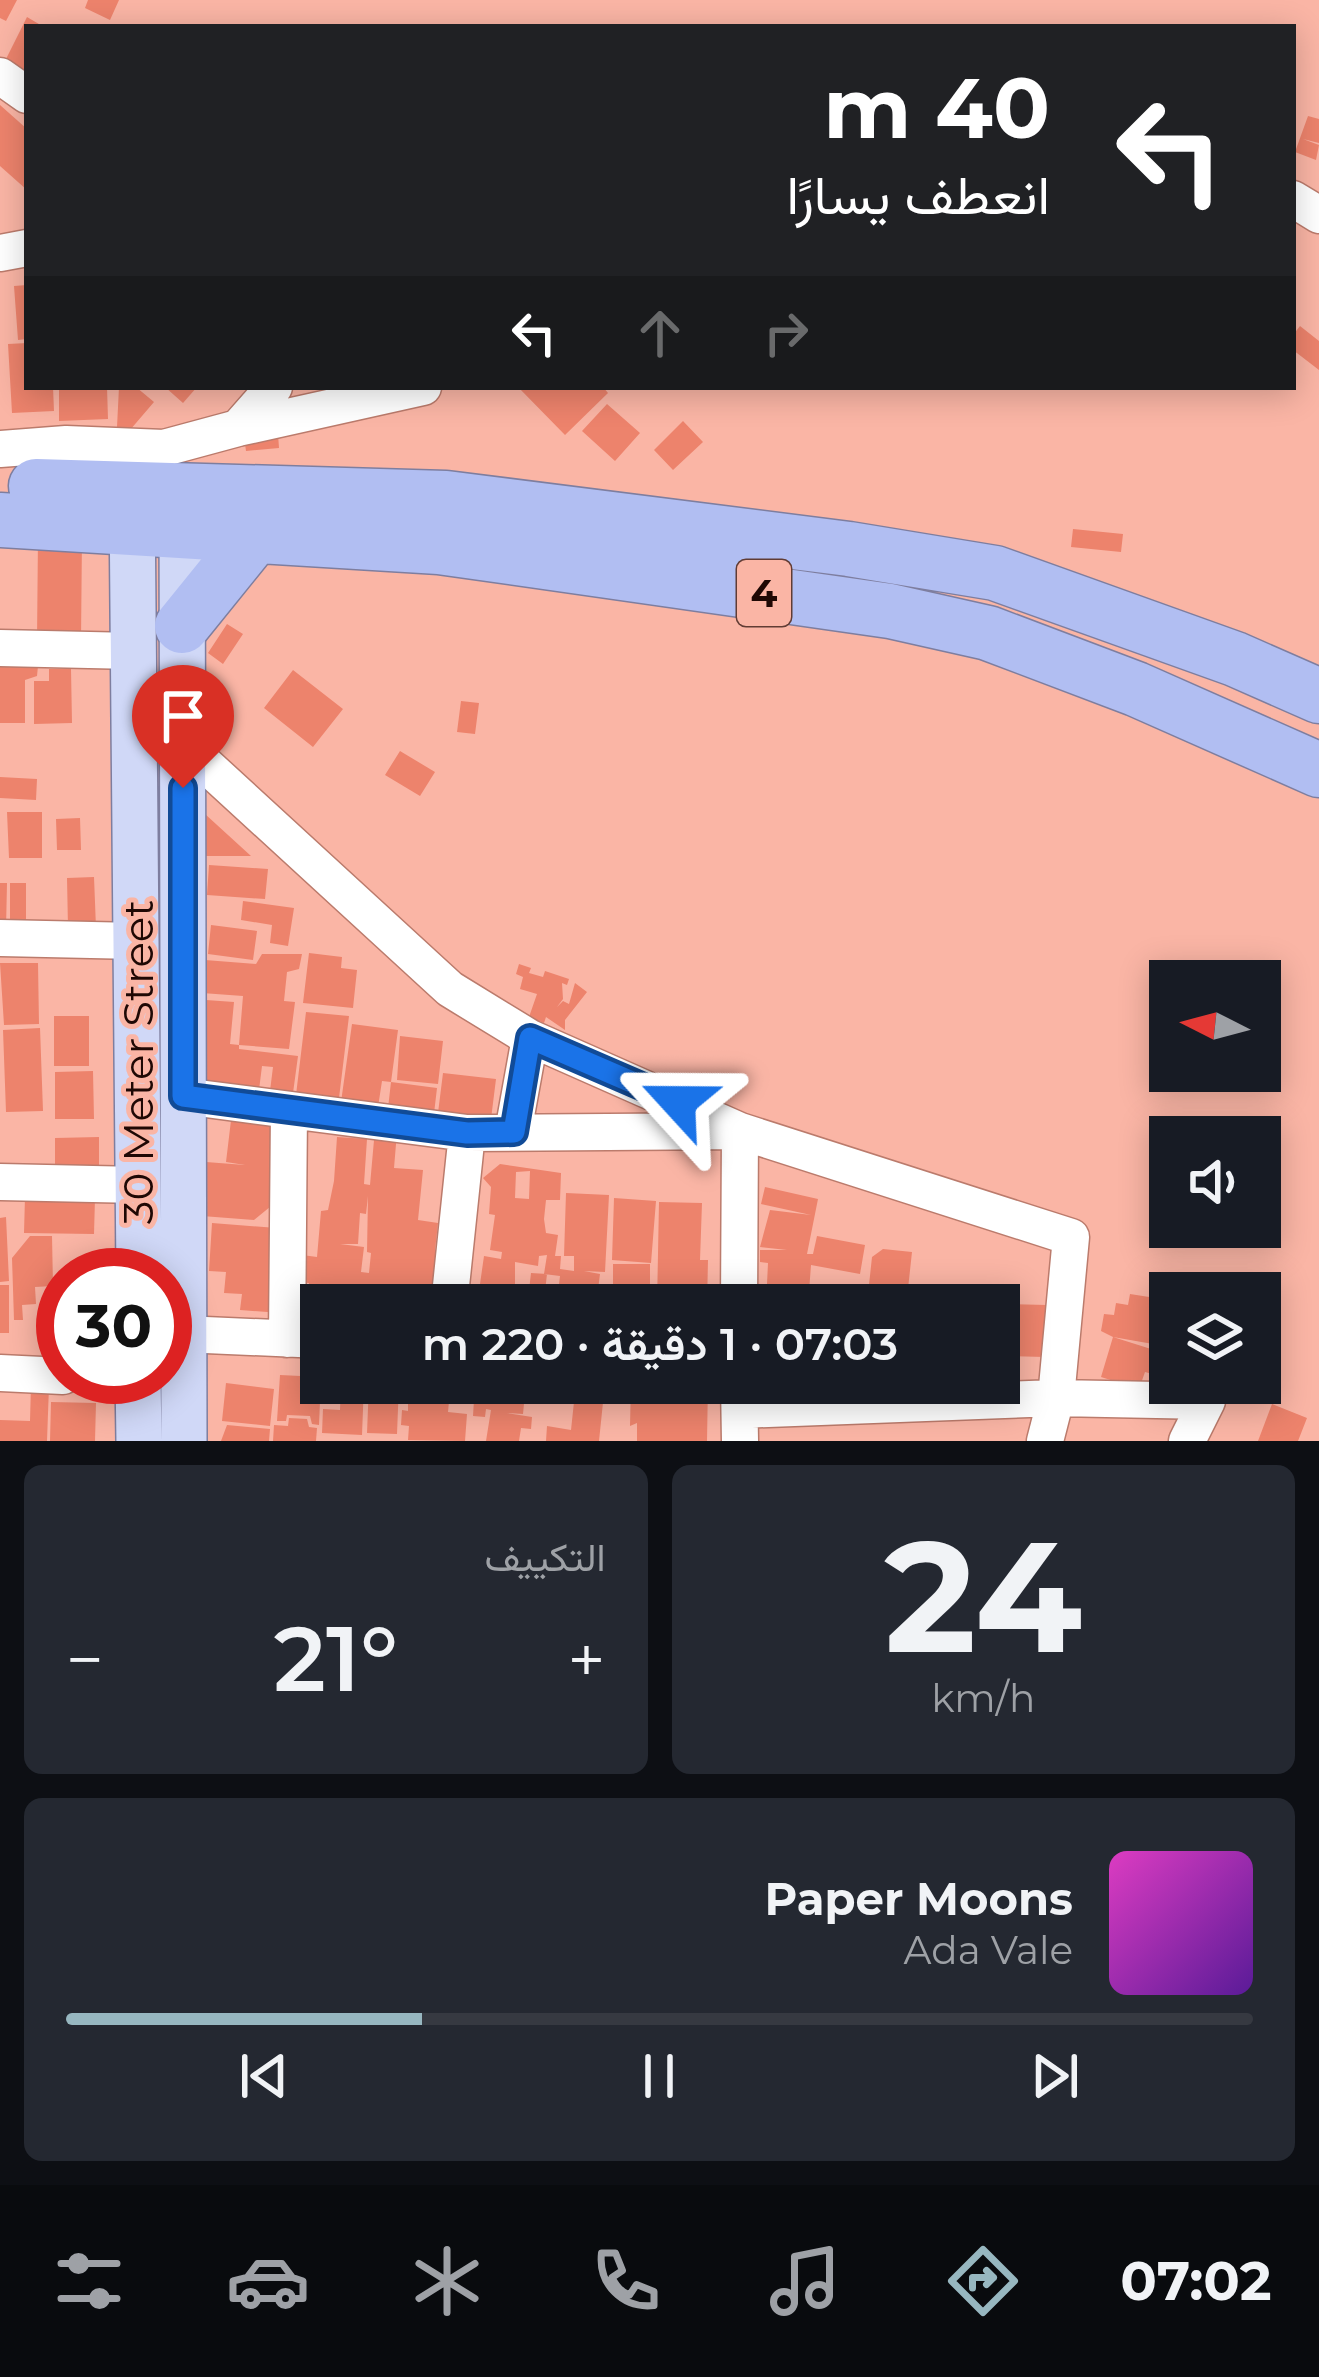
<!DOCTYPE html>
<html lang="ar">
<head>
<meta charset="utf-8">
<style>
  :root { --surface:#171b24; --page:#242831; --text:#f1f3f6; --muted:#9ea1a6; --line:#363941; --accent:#97b7c0 }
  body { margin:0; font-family:Montserrat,Vazirmatn,sans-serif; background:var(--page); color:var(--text); direction:rtl; height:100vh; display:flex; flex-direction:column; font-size:45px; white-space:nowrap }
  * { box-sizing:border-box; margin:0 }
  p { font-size:39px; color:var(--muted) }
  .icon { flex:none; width:66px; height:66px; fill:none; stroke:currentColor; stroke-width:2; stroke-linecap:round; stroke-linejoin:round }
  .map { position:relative; height:1441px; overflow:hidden; direction:ltr }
  .drawer { display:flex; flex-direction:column; gap:24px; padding:24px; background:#0d0f14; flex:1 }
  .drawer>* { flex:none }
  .banner { position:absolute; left:24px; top:24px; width:1272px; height:366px; border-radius:0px; box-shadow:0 6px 30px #0003; direction:rtl; background:#202124; color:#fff; overflow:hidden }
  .needle { width:78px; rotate:276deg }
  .buttons { position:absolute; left:1149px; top:960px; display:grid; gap:24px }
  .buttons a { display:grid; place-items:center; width:132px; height:132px; border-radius:0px; background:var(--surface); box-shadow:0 6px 30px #0003; font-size:60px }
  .speed { position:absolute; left:36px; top:1248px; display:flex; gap:24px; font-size:60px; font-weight:700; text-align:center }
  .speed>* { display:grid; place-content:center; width:156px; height:156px; border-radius:50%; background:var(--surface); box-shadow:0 6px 30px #0003; line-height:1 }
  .speed .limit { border:18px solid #d22; background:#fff; color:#111 }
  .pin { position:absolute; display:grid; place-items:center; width:102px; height:102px; color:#fff; margin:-123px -51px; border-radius:50% 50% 50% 0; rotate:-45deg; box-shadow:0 0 12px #0007 }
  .pin .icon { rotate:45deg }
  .me { position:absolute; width:132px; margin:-66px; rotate:294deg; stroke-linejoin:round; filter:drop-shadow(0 0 9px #0008) }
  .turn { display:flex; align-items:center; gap:42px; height:252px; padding:0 48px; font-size:54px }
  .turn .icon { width:156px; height:156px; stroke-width:2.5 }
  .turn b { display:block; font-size:84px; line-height:102px }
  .lanes { display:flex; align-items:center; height:114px; padding:0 48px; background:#0003; justify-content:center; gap:60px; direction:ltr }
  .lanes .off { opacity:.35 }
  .big { font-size:90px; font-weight:600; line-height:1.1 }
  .drawer .card { flex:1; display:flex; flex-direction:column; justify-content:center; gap:18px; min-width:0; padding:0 42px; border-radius:18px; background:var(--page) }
  .drawer .dial { align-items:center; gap:0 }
  .dial b { font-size:156px; line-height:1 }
  .song { display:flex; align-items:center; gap:36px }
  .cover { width:144px; height:144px; border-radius:18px; background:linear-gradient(135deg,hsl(310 70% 55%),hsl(270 70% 35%)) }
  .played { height:12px; border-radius:6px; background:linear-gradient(90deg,var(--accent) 30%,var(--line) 30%) }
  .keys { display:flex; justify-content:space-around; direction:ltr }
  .heat { display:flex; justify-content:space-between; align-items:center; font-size:66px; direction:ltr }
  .drawer .tiles { flex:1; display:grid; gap:24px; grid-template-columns:1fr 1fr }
  .card:last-child { grid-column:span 2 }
  .trip { position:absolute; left:300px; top:1284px; width:720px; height:120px; border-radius:0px; background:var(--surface); box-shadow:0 6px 30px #0003; font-weight:600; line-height:120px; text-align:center; direction:rtl }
  .dock { display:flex; height:192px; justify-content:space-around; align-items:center; background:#090b0e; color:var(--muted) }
  .dock .icon { width:84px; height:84px }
  .dock .active { color:var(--accent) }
  .dock b { font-size:54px; color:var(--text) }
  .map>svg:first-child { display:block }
</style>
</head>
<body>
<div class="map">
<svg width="1319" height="1441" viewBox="0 0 1319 1441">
  <rect width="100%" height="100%" fill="#fab5a5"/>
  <path fill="#ed836c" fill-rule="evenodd" d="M0 0H17L6 21 0 18Z
    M88 0H119L110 20 85 8Z
    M27 17 44 27H27V75L4 63Z
    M0 105 27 129V190L0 166Z
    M1308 116 1319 119V143L1303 139 1319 145 1316 160 1295 152Z
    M27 285V339L18 340 14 286Z
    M1300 326 1319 341V370L1293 350V335Z
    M27 343V387H53L54 411 12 413 8 344Z
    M59 387H107L108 419 59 421Z
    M119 387H136L154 402 130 430 117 427Z
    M165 387H197L183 403Z
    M518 387H603L608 393 565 435Z
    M607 404 640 433 615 461 582 431Z
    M683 421 703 442 673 470 654 450Z
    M278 434 279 448 246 451 244 437Z
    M1073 529 1123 534 1121 552 1071 547Z
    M38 536H82L81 640H37Z
    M227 624 243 634 223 664 208 653Z
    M0 665 38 666 37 676 25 680V723H0Z
    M49 669H71L72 723 34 724V681H49Z
    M293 670 343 709 313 747 264 708Z
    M461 701 479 703 475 734 457 732Z
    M400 751 435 772 420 796 385 775Z
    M0 777 37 779 36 800 0 798Z
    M7 812H42V858H9Z
    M205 814 251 856H205Z
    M80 818 81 850H57L56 819Z
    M209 865 268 869 265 899 207 895Z
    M94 877 96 928H68L67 878Z
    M0 883H7L6 929H0Z
    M10 883H26V930H10Z
    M243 901 294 908 288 946 270 943 272 925 241 920Z
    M211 925 257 931 253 960 208 954Z
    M309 953 342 957 341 968 357 970 353 1008 303 1003Z
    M262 954H302L299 969 287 972 284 1001 295 1002 289 1049 239 1045 243 996 202 993 205 960 256 964Z
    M0 963H38L39 1024 4 1025Z
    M519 964 531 968 529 973 543 977 545 971 569 979 567 985 562 983 563 999 557 1007 563 1001 569 1004 575 983 587 992 565 1020V1030L546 1017 544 1023 529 1017 537 994 520 989 523 977 516 974Z
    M206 1000 234 1002 230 1044 239 1045V1049L298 1056 293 1093 270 1091 273 1067 262 1066 259 1090 197 1092Z
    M306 1012 349 1016 339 1098 296 1095Z
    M54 1016H89V1066H54Z
    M352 1024 398 1030 391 1082 437 1088 433 1122 387 1117 391 1082 382 1081 378 1107 341 1102Z
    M40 1028 43 1111 6 1112 3 1030Z
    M400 1036 443 1041 438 1084 397 1080Z
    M93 1071 94 1119H55V1072Z
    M443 1073 496 1079 490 1127 437 1121Z
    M232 1112 276 1117 270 1167 279 1168 276 1202 254 1220 202 1216 206 1162 245 1165 226 1162Z
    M375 1129 397 1132 394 1168 423 1170 418 1220 438 1223 435 1250 445 1249 441 1305H366L367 1290H363L362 1305H321V1329L304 1327 309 1283 298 1282 302 1255 317 1257 321 1211 328 1210 334 1181 337 1137 367 1139 364 1184 370 1185ZM368 1196 367 1252 371 1253 369 1273 361 1272 364 1247 340 1244H358L360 1213 366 1214Z
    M99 1137V1167H55V1138Z
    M500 1164 561 1173 560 1200H546L544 1219 546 1233 558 1235 555 1256H561L560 1269 574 1271V1256H564L566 1193 609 1195 605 1272 584 1271 600 1274 596 1305H518L519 1298 528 1299 531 1273 547 1274 544 1300 557 1302 560 1276 544 1274 547 1255 539 1256 538 1266 515 1262V1305H477L484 1256 501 1259 502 1252 490 1250 495 1215 489 1214 491 1187 483 1178ZM530 1171 529 1199 515 1198 516 1172Z
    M765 1187 818 1199 807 1254H813L817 1236 865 1245 860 1274 811 1265 808 1305H766L768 1263 760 1262V1250H787L760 1247 770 1210 811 1215 761 1204Z
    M25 1197 95 1198 94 1234 24 1233Z
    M614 1198 656 1201 651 1263 612 1260Z
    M659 1202 702 1203 700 1260H708L707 1305H657Z
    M6 1217 9 1281 0 1282V1218Z
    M212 1223 277 1228 281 1313 240 1310 242 1294 224 1293 226 1272 209 1271Z
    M30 1236H52L53 1286 35 1287 36 1304 22 1305 23 1320H14L12 1258Z
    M883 1249 912 1252 907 1298 878 1295 877 1305H853V1286L878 1288 869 1285 872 1257Z
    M613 1264H650V1305H613Z
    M0 1285H9V1333H0Z
    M816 1292 848 1293V1305H815Z
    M1130 1294 1162 1299 1160 1311 1170 1312V1347L1113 1337 1170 1355V1379L1145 1372 1139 1389 1101 1377 1113 1337 1101 1331 1104 1314 1114 1315 1116 1303 1128 1305Z
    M1005 1304 1047 1305 1045 1357 1003 1356Z
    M280 1375 321 1377 319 1425 312 1424 310 1416 287 1415 286 1421H277Z
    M226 1383 274 1389 270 1426 222 1421Z
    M341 1383H364L362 1435 322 1433 323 1409 340 1410Z
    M369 1383H399L397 1434 367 1433Z
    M408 1383H442V1399L449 1401 448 1412 467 1414 465 1441 408 1440 409 1426 401 1425 402 1410 408 1411Z
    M475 1383H526L523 1414 506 1413 532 1417 531 1429 521 1428 519 1441H486L491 1410 486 1409 485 1417 473 1416Z
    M576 1383H605L599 1441H546L547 1426 571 1430Z
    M631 1383H708L707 1441H637V1423L630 1426Z
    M31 1385 49 1386 47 1441H0V1420L30 1421Z
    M51 1402 96 1403 95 1441H50Z
    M1272 1404 1307 1418 1298 1441H1258Z
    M289 1418 307 1419 309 1427 317 1428 316 1441H273L274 1425 288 1426Z
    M227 1425 270 1429 269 1441H221Z"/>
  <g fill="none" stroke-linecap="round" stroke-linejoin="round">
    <defs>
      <path id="minor" d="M0 76 27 95
        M1293 199 1319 215
        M0 253 27 248
        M238 428 423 387
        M0 449 66 444 164 448 238 428 274 387
        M0 648 134 651
        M183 744 450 989 530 1038 740 1131 1071 1237 1056 1398 1045 1441
        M0 938 137 941
        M183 1096 467 1133 740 1131 739 1305
        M513 1132 530 1038
        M0 1182 139 1185
        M449 1305 467 1133
        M183 1334 321 1340
        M287 1339 289 1110
        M0 1373 63 1376
        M90 1377 138 1379
        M739 1383 740 1441
        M740 1410 1056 1398 1207 1401 1187 1441"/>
      <path id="major" d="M182 496 184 1441
        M132 498 139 1275
        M138 1377 139 1441"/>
      <path id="highway" d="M36 486 446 498 849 549 995 573 1235 659 1319 696
        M0 520 439 547 890 611 988 633 1136 689 1319 770
        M182 626 254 537"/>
    </defs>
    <use href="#minor" stroke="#bb7b6c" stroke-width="39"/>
    <use href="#major" stroke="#7e7e9f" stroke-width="48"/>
    <use href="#highway" stroke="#7e7e9f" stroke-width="57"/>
    <use href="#minor" stroke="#fff" stroke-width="36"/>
    <use href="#major" stroke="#d0d8f7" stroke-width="45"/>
    <use href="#highway" stroke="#b1bef2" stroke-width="54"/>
  </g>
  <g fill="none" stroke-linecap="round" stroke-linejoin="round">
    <defs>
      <path id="route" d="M183 788V1096L467 1133 514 1132 530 1038 678 1102"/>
    </defs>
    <use href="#route" stroke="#114b97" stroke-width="30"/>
    <use href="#route" stroke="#1a73e8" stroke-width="21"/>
  </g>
  <g text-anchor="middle" stroke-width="10" stroke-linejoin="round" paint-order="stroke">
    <rect fill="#fab5a5" stroke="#613c34" stroke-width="3" x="737" y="560" width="54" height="66" rx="9"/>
    <g font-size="39" font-weight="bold" fill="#1f0804">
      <text x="764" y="607">4</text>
    </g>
    <g font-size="42" fill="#1f0804" stroke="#fab5a5">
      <text transform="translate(138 1062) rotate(-90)" y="15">30 Meter Street</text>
    </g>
  </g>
</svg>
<div class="buttons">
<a><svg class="needle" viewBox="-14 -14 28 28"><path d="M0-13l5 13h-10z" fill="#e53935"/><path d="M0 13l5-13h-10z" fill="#9ea1a6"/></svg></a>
<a><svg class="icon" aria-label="sound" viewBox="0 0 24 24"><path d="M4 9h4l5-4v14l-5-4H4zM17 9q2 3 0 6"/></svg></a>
<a><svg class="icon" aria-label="layers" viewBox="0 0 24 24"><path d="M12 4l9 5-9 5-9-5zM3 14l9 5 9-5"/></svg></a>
</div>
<div class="speed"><div class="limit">30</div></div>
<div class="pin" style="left:183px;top:788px;background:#d93025"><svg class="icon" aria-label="arrive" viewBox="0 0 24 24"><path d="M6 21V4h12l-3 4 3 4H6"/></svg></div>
<svg class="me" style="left:678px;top:1102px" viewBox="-20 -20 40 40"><path d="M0-17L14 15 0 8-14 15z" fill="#1a73e8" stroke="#fff" stroke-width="4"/></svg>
<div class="trip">07:03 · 1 دقيقة · 220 m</div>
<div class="banner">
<div class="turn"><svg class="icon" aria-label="left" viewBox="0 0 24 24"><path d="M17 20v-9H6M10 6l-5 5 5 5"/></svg><div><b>40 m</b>انعطف يسارًا</div></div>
<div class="lanes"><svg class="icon" aria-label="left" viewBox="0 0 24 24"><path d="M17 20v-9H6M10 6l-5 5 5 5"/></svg><svg class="icon off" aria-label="ahead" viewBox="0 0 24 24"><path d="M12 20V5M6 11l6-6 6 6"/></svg><svg class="icon off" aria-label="right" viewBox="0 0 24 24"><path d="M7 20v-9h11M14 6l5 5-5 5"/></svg></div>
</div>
</div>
<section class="drawer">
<div class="tiles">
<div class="card dial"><b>24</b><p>km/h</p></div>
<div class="card"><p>التكييف</p>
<div class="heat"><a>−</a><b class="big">21°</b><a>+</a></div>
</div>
<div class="card">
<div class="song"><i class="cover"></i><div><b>Paper Moons</b><p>Ada Vale</p></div></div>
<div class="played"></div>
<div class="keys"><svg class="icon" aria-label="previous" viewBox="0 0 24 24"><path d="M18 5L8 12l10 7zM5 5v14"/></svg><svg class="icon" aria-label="pause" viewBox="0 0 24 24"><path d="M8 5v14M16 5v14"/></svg><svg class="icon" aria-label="next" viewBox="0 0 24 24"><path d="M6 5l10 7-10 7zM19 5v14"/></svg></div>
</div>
</div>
</section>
<nav class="dock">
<b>07:02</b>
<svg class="icon active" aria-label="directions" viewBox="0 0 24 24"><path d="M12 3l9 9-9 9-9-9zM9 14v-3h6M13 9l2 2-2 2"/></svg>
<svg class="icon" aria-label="music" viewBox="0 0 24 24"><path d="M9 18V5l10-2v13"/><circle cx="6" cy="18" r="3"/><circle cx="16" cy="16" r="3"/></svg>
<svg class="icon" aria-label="phone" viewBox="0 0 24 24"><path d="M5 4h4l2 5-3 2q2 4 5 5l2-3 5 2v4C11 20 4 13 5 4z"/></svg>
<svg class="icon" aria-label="climate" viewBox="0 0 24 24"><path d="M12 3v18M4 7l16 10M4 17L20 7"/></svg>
<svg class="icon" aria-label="car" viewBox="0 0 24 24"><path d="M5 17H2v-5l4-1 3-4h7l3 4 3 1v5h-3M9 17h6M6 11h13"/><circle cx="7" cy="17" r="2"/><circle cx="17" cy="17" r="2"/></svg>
<svg class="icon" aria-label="filters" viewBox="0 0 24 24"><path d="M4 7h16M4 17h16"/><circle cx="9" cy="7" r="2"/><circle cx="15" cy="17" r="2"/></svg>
</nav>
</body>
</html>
